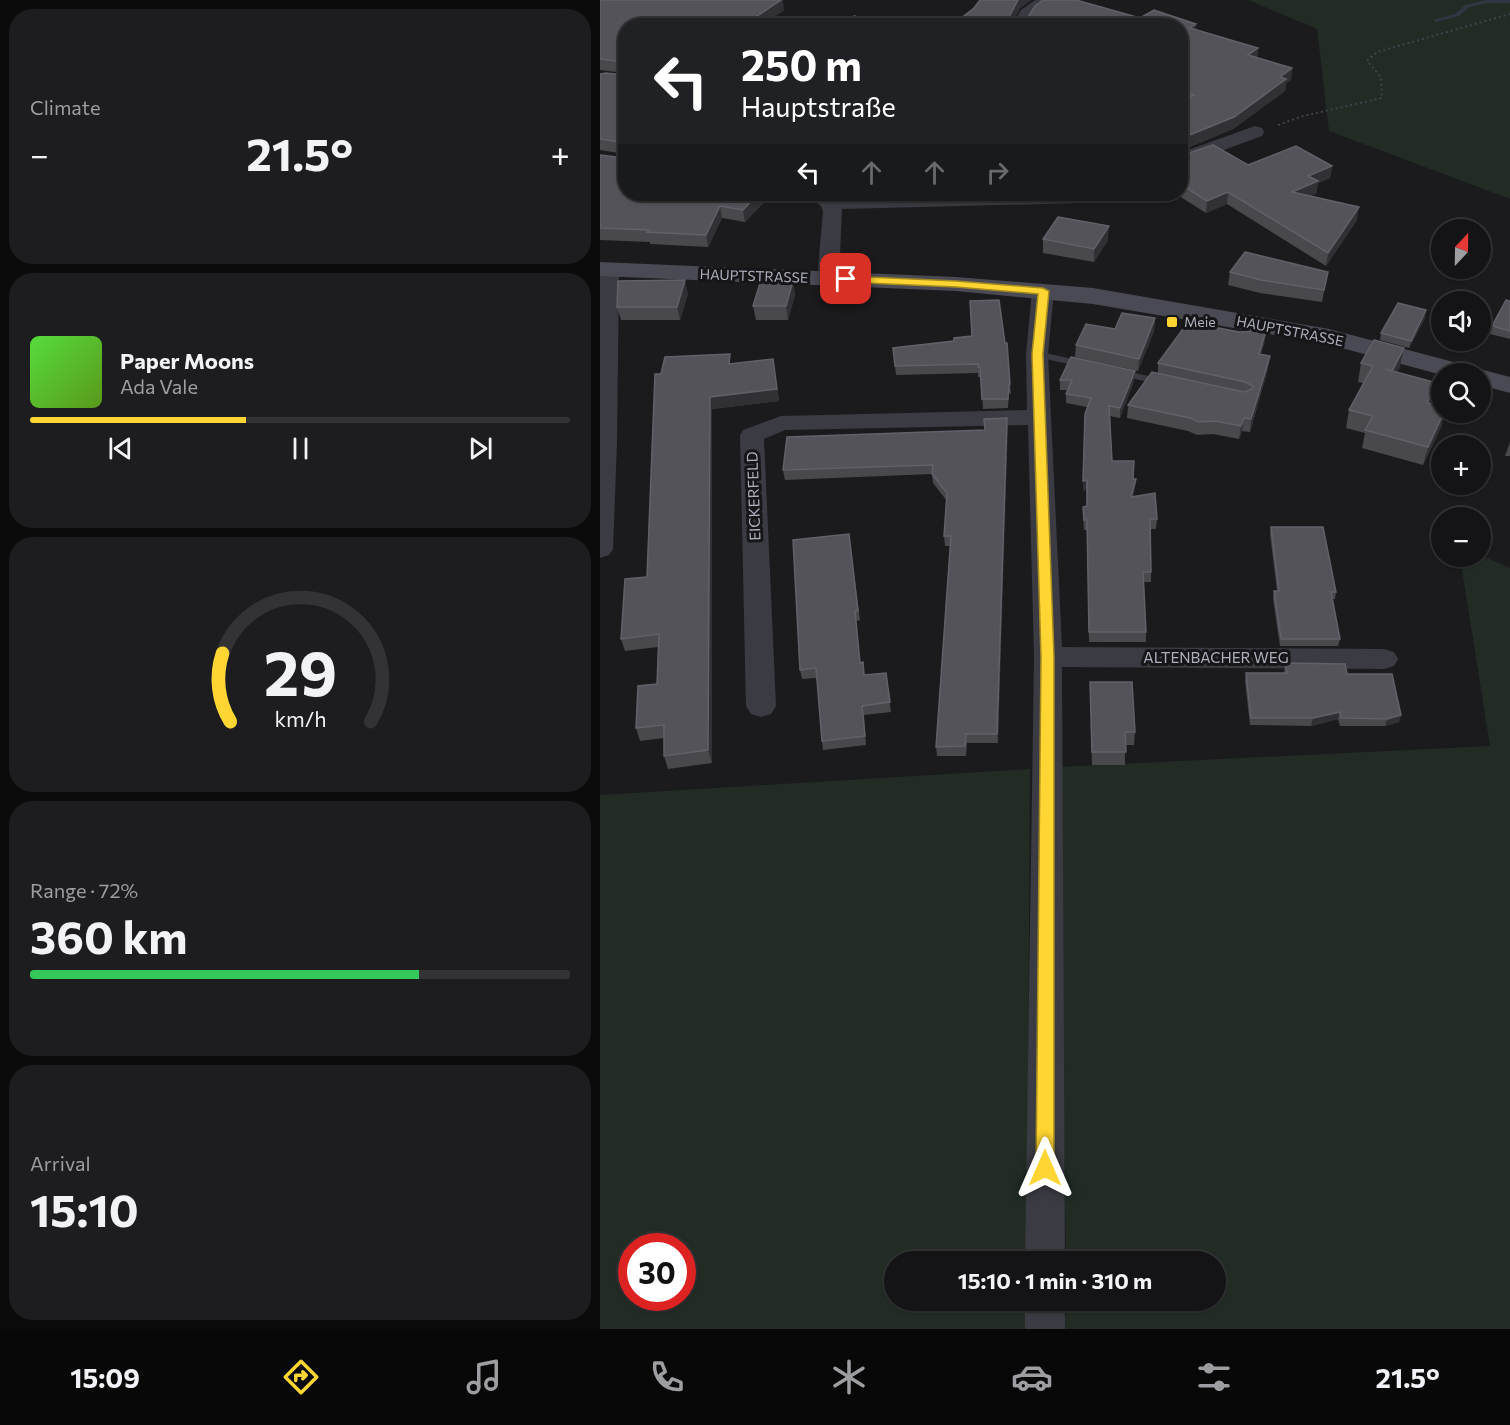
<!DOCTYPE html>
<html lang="en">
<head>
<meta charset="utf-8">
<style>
  :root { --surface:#141416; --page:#1d1d1f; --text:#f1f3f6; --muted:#9d9ea1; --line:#333335; --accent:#fed532 }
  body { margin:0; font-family:Commissioner,sans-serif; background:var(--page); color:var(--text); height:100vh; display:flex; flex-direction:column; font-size:22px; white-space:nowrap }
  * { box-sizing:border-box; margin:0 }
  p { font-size:20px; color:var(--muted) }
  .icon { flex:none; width:33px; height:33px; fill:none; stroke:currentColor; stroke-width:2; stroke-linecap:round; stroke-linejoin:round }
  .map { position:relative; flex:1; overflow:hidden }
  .sheet { display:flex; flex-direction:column; gap:9px; padding:9px; background:#0b0b0c; width:600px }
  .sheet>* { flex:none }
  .banner { position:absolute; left:18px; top:18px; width:570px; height:183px; border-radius:24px; box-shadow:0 2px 4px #0004,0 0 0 2px var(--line); background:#202124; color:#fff; overflow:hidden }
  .needle { width:39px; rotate:22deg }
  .fabs { position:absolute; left:831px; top:219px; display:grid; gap:12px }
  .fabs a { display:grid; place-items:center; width:60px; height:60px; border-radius:50%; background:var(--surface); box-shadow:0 2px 4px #0004,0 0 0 2px var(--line); font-size:30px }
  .speed { position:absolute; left:18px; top:1233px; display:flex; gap:12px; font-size:30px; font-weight:700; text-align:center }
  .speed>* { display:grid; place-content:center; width:78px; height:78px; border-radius:50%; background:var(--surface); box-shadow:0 2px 4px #0004,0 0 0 2px var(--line); line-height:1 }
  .speed .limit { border:9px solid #d22; background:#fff; color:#111 }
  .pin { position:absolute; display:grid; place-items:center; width:51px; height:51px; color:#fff; margin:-26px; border-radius:12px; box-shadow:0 3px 9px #0006 }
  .me { position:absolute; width:66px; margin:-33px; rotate:0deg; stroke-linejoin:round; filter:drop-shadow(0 0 4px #0008) }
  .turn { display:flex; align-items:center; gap:21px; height:126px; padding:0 24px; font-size:27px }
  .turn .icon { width:78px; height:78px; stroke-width:2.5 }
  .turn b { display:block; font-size:42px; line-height:51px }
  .lanes { display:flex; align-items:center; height:57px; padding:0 24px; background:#0003; justify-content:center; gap:30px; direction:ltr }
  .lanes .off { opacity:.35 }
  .big { font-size:45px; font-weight:700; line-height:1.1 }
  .sheet .card { flex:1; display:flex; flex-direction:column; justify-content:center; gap:9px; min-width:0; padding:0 21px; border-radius:24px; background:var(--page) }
  .sheet .dial { align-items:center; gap:0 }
  .dial svg { height:156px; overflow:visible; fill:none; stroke:var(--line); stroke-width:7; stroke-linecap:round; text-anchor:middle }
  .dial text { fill:var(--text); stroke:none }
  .song { display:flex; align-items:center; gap:18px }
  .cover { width:72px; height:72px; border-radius:9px; background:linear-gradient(135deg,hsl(110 70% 55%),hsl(90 70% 35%)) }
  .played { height:6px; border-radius:3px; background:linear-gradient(90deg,var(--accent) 40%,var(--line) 40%) }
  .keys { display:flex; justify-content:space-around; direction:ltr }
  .heat { display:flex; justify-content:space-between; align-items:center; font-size:33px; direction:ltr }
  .charge { height:9px; border-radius:4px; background:linear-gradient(90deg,#34c759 72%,var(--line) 0) }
  .trip { position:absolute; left:284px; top:1251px; width:342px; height:60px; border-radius:30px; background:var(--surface); box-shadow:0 2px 4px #0004,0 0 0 2px var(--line); font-weight:700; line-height:60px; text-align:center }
  .menu { display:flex; height:96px; justify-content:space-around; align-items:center; background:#080809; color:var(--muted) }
  .menu .icon { width:42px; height:42px }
  .menu .current { color:var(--accent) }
  .menu b { font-size:27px; color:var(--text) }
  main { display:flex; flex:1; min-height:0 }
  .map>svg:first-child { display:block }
</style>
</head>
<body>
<main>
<section class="sheet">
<div class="card"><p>Climate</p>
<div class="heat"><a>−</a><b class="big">21.5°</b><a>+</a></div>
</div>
<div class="card">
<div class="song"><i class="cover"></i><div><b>Paper Moons</b><p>Ada Vale</p></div></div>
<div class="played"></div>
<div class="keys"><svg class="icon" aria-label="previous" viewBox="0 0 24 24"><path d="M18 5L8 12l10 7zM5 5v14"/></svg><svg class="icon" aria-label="pause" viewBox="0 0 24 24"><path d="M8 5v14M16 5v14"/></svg><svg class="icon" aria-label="next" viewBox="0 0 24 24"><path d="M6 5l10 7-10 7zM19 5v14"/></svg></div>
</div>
<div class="card dial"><svg viewBox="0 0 100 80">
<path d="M14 69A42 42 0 1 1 86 69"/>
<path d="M14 69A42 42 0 0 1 10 34" stroke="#fed532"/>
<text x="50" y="56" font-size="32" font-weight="700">29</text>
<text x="50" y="72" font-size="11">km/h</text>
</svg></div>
<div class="card"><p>Range · 72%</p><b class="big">360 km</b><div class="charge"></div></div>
<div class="card"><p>Arrival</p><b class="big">15:10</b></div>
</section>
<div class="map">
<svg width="910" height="1329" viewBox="0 0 910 1329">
  <rect width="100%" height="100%" fill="#1b1b1d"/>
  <path fill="#222c25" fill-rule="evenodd" d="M648 0H910V199L729 131 717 29Z
    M881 555 910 568V1329H465L466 1301 615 1300V1262L466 1261 458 767 890 746 860 557Z
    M430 769 427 1261 294 1262V1300L426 1301V1329H0V795ZM32 1246H82V1298H32Z"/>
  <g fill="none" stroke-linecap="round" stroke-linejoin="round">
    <path fill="#2f3743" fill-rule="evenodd" d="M886 0H910V3H888L869 7 859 16 836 22 833 20 855 14 865 5Z"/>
    <path stroke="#41424a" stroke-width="2" stroke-dasharray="2 3" stroke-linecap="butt" d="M678 125 703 116 782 98 781 77 767 61 777 52 910 14"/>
    <path fill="#3b3c43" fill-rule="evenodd" d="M437 351 490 363 491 365 486 368 433 356V352Z
      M517 369 566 380 567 382 562 385 513 374 512 372Z"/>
    <path fill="#3b3c43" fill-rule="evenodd" d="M435 0H453L433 16 428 26H411L421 10Z
      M655 126 662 128 664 132 662 136 580 166V153Z
      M205 194H228L234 197 380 194H502L499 198 482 203 242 209 239 279 236 284 228 285 220 284 217 279 223 211 221 206Z
      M8 264 15 266 19 270 17 443 13 549 9 555 0 558V266Z
      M443 285 451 286 454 291 448 354 462 647 784 649 794 652 798 659 794 666 784 669 462 667 465 1262H425L434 657 428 425 185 430 164 439 176 706 171 714 161 717 151 714 146 706 140 435 143 430 181 416 427 410 426 354 432 291 435 286Z
      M425 1300H465V1329H425Z"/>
    <path fill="#494a53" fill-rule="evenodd" d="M0 262 356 277 493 288 729 329 910 377V393L880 385V374H842V375L727 344 493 304 356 291 0 276Z"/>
  </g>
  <path fill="#48484d" d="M0 0 184 10 161 26H26V194H172L145 222 122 218 108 247 50 244V242L0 240V155L25 158V154L0 150V74L25 75V73L0 70Z
    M380 0H431L420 8 415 17H428L435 6 443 0H476L540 18 554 10 596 24V30L658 48 657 58 692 68 691 80 686 83 685 91 633 129 580 151V26H351L374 8Z
    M580 156 648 165 732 166 730 178 718 183 716 194 710 196 757 220 726 266 627 204 606 213 576 194H580Z
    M443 239 508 240 494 262 443 253Z
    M630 272H728L722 302 660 293 628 285Z
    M193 281 195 295 188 320H156L153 306Z
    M88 294 80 320H21L17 307Z
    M910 301V339L890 334 892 326Z
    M555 318 554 331 538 371 475 357 476 345 515 329Z
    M825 318 809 348 780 340 781 333Z
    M666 331 664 344 661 354 668 369 650 432 642 431 639 439 613 434 597 435 588 431 527 418 528 405 558 373V363L639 332Z
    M354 341 410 384 411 394 409 393 408 408 383 409 381 377H378V373L296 375 293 348Z
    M471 357 534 381 520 418 510 416 512 461 533 479H536L533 497 557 519 556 529H551V582H544L546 632V642H489L487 530H484L483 517V507L487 506 486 489 483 491 487 407 466 403V394L467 390H460V380Z
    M173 359 179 401 112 409V763L68 769 64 756V738L40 741 36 728 57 684 58 647 25 651 21 639 47 577 61 374Z
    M761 363 800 366 797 372 833 401 832 404 842 425 823 465 762 448 765 433 746 428 749 410 763 383 758 382Z
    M407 418 398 743H367L366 756H337L336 747 350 546H345L344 536 347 501 333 483 332 474 185 480 183 470 384 430Z
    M910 442V456H905Z
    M671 527 736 592 735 599H732L740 639 738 646H680L673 599 674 591H677L670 534Z
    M249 534 260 620 256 621 260 663 265 675 286 673 291 712 264 715 266 745 223 750 222 741 217 678 202 679 200 670Z
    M685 663 747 674 801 715 799 722 785 726H740L738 719 711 726 650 725 645 681 646 673H684Z
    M490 682 535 732 534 745H525V765H492Z"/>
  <path fill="#313135" d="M181 0H183L184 10 161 26H142Z
    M418 0H431L420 8 411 26 409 17Z
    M596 24V35L590 28Z
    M658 48 657 59 648 55Z
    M692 68 691 80 686 83 685 91 633 129 580 151V139L680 77Z
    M732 166 730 178 718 183 716 194 691 204 692 192 708 176Z
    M628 192 627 204 606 213 607 201Z
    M158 194H172L145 222 143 210Z
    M120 206 122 218 108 247 106 235Z
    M759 207 757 220 726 266 728 253Z
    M509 226 508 240 494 262V249Z
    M85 280 88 294 80 320 77 307Z
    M193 281 195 295 188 320 186 306Z
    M826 310 825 318 809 348 811 341Z
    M555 318 554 331 538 371 539 359Z
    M666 331 664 344 657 367 659 354Z
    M804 348 800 366 788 389 792 371Z
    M670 356 668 369 650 432 651 419Z
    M173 359 179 401 112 409V763L108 750 110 397Z
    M535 371 534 381 520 418V408Z
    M837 383 833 401 823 421 827 403Z
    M844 412H845L842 425 823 465 828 447Z
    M407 418 408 428 398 743 397 734Z
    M644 418 642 431 639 439 641 426Z
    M536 479 535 488 531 507V497Z
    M487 480 486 489 483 491V481Z
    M740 712 738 719 711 726 713 718Z
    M801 715 799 722 785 726 787 719Z"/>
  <path fill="#535359" stroke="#616169" stroke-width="1.5" d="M0 0H181L142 26H26V194H158L143 210 120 206 106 235 47 232 49 230 0 228V155L25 158V143L0 139V74L6 73 25 75V62L0 59Z
    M380 0H418L409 17H428L435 6 443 0H476L540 18 554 10 596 24 590 28 658 48 648 55 692 68 680 77 686 79 634 117 580 139V100L594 95 580 91V26H351L374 8Z
    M254 16 287 24 297 17 342 26H241Z
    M613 145 648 165 696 146 732 166 708 176 718 181 692 192 759 207 728 253 628 192 607 201 580 184V156Z
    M458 217 509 226 494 249 443 239Z
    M645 252 728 272 724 290 661 280 630 272Z
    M85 280 77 307H17L18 281Z
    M161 280 193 281 186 306H153Z
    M399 300 405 343H407L410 384H409L408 399H382L380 367H378V364L295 366 293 348 354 341V338L372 336 370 301Z
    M906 300 910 301V331L892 326Z
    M798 303 826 310 811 341 781 333Z
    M522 313 555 318 539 359 476 345 486 324 515 329Z
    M588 322 639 332 666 331 659 354 670 356 651 419 644 418 641 426 615 421 599 422 590 418 528 405 552 372 644 392 652 389 653 386 645 382 558 363Z
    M774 340 804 348 792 371 785 369 837 383 827 403 842 406V412H844L828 447 765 430 773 416 749 410 773 366 761 363Z
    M130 354 129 364 173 359 177 389 110 397 108 750 64 756V725L36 728 38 686 57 684 59 634 21 639 25 579 47 577 55 374H61L65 357Z
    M471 357 535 371 520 408 509 406 512 461H534L533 479H536L531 497 555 493 557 519H550L551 572H543L546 632H489L487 520H484L483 507 487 506V480L483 481 485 414 491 398 466 394 472 380H460Z
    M407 418 397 734H366L365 746 336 747 351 536H344L347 493 332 474 333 465 183 470 187 437 385 430 384 419Z
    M671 527H723L736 592H731L740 639H681L674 591H679Z
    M249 534 258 611H255L260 663 263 662 264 675 286 673 290 702 262 706 265 736 222 741 216 668 200 670 193 540Z
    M685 663 745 664 747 674H792L801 715 787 719 741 718 740 712 713 718H651L646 673H687Z
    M490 682H532L535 732H525L526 752H492Z"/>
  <path fill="#fed532" stroke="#a58a20" stroke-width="1.5" d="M246 276 356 281 443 288 449 291 443 354 454 657V1168L451 1175 445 1177 439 1175 436 1168 441 657 432 354 438 294 356 287 243 282 241 279Z"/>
  <rect fill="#fed532" stroke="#161618" stroke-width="2" x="566" y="316" width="12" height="12" rx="3"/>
  <g text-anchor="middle" stroke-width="6" stroke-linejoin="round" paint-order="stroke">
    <g font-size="14" fill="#adafbd" stroke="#161618">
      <text transform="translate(154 276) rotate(2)" y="5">HAUPTSTRASSE</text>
      <text transform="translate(690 331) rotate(11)" y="5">HAUPTSTRASSE</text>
    </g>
    <g font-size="14" fill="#adafbd" stroke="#161618" text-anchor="start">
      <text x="584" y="327">Meie</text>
    </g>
    <g font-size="15" fill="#adafbd" stroke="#161618">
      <text transform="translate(154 496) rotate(-92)" y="5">EICKERFELD</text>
      <text x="616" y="663">ALTENBACHER WEG</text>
    </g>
  </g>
</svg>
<div class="fabs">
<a><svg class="needle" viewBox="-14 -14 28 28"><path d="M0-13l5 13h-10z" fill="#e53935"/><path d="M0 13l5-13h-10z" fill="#9d9ea1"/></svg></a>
<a><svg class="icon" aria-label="sound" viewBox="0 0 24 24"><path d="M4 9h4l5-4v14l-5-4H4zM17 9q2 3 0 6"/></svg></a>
<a><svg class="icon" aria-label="search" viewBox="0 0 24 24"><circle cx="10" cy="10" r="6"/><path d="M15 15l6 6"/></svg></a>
<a>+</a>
<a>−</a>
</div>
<div class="speed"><div class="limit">30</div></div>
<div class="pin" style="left:246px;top:279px;background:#d93025"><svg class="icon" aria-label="arrive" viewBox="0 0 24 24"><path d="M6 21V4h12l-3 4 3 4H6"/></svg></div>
<svg class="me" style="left:445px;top:1168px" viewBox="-20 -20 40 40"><path d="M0-17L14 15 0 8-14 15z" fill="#fed532" stroke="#fff" stroke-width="4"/></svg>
<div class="trip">15:10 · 1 min · 310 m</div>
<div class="banner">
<div class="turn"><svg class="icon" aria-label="left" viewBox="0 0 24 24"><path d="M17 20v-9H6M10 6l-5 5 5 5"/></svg><div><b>250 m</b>Hauptstraße</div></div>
<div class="lanes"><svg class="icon" aria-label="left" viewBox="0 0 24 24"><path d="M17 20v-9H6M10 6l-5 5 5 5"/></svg><svg class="icon off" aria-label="ahead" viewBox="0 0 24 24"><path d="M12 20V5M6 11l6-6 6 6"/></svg><svg class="icon off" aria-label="ahead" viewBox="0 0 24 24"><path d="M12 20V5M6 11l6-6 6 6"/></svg><svg class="icon off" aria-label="right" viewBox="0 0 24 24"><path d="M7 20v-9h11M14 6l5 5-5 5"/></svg></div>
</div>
</div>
</main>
<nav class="menu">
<b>15:09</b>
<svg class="icon current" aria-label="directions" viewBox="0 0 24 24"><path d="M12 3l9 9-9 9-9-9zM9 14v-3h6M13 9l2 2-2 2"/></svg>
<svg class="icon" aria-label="music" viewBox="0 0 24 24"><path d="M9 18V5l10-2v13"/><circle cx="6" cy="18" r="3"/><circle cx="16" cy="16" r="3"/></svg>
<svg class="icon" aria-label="phone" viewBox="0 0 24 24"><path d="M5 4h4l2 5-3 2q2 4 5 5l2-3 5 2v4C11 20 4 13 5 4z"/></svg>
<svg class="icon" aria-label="climate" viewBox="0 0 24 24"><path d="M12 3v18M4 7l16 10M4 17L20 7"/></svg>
<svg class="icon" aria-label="car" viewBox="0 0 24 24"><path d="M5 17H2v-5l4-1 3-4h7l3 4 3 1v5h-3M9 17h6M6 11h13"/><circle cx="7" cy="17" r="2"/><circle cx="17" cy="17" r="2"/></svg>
<svg class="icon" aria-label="filters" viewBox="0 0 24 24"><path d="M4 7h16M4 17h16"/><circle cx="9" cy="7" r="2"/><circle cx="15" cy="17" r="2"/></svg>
<b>21.5°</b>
</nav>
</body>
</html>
